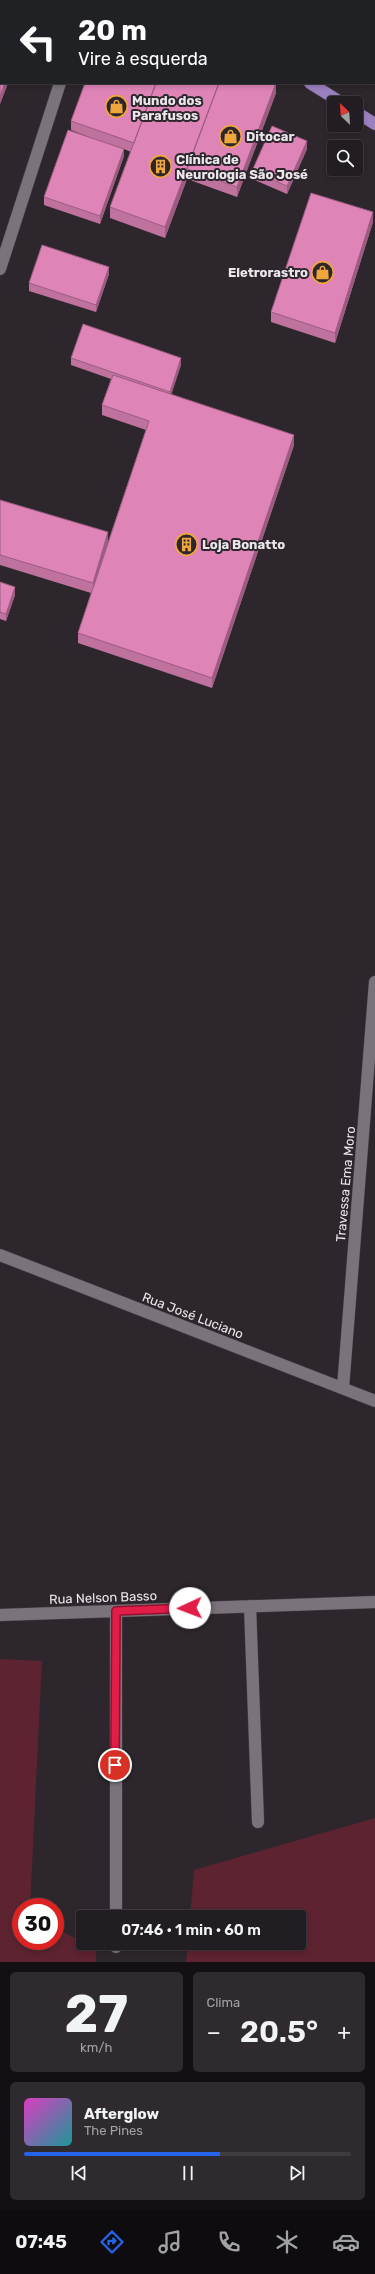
<!DOCTYPE html>
<html lang="pt">
<head>
<meta charset="utf-8">
<style>
  :root { --surface:#221d22; --page:#2e2a2f; --text:#f1f3f6; --muted:#a2a2a5; --line:#3f3b40; --accent:#2563eb }
  body { margin:0; font-family:Rubik,sans-serif; background:var(--page); color:var(--text); height:100vh; display:flex; flex-direction:column; font-size:15px; white-space:nowrap }
  * { box-sizing:border-box; margin:0 }
  p { font-size:13px; color:var(--muted) }
  .icon { flex:none; width:22px; height:22px; fill:none; stroke:currentColor; stroke-width:2; stroke-linecap:round; stroke-linejoin:round }
  .map { position:relative; height:1962px; overflow:hidden }
  .sheet { display:flex; flex-direction:column; gap:10px; padding:10px; background:#131013; flex:1 }
  .sheet>* { flex:none }
  .guide { position:absolute; left:0px; top:0px; width:375px; height:84px; box-shadow:0 2px 6px #0003,0 0 0 1px var(--line); background:#202124; color:#fff; overflow:hidden }
  .needle { width:26px; rotate:335deg }
  .buttons { position:absolute; left:327px; top:96px; display:grid; gap:8px }
  .buttons a { display:grid; place-items:center; width:36px; height:36px; border-radius:4px; background:var(--surface); box-shadow:0 2px 6px #0003,0 0 0 1px var(--line); font-size:20px }
  .speed { position:absolute; left:12px; top:1898px; display:flex; gap:8px; font-size:20px; font-weight:700; text-align:center }
  .speed>* { display:grid; place-content:center; width:52px; height:52px; border-radius:50%; background:var(--surface); box-shadow:0 2px 6px #0003,0 0 0 1px var(--line); line-height:1 }
  .speed .limit { border:6px solid #d22; background:#fff; color:#111 }
  .pin { position:absolute; display:grid; place-items:center; width:34px; height:34px; color:#fff; margin:-17px; border:2px solid #fff; border-radius:50%; box-shadow:0 1px 4px #0007 }
  .me { position:absolute; width:44px; margin:-22px; rotate:268deg; stroke-linejoin:round; filter:drop-shadow(0 0 3px #0008) }
  .turn { display:flex; align-items:center; gap:14px; height:84px; padding:0 12px; font-size:18px }
  .turn .icon { width:52px; height:52px; stroke-width:2.5 }
  .turn b { display:block; font-size:28px; line-height:34px }
  .big { font-size:30px; font-weight:600; line-height:1.1 }
  .sheet .tile { flex:1; display:flex; flex-direction:column; justify-content:center; gap:6px; min-width:0; padding:0 14px; border-radius:6px; background:var(--page) }
  .sheet .dial { align-items:center; gap:0 }
  .dial b { font-size:52px; line-height:1 }
  .song { display:flex; align-items:center; gap:12px }
  .cover { width:48px; height:48px; border-radius:6px; background:linear-gradient(135deg,hsl(310 70% 55%),hsl(180 70% 35%)) }
  .played { height:4px; border-radius:2px; background:linear-gradient(90deg,var(--accent) 60%,var(--line) 60%) }
  .keys { display:flex; justify-content:space-around; direction:ltr }
  .heat { display:flex; justify-content:space-between; align-items:center; font-size:22px; direction:ltr }
  .sheet .tiles { flex:1; display:grid; gap:10px; grid-template-columns:1fr 1fr }
  .tile:last-child { grid-column:span 2 }
  .trip { position:absolute; left:76px; top:1910px; width:230px; height:40px; border-radius:4px; background:var(--surface); box-shadow:0 2px 6px #0003,0 0 0 1px var(--line); font-weight:600; line-height:40px; text-align:center }
  .dock { display:flex; height:64px; justify-content:space-around; align-items:center; background:#0e0c0e; color:var(--muted) }
  .dock .icon { width:28px; height:28px }
  .dock .selected { color:var(--accent) }
  .dock b { font-size:18px; color:var(--text) }
  .map>svg:first-child { display:block }
</style>
</head>
<body>
<div class="map">
<svg width="375" height="1962" viewBox="0 0 375 1962">
  <rect width="100%" height="100%" fill="#2d272d"/>
  <path fill="#5d2331" d="M0 1659 42 1661 30 1907H21V1941H55V1928L96 1949V1962H0Z
    M375 1818V1962H186L188 1943H299V1917H190L194 1870Z"/>
  <g fill="none" stroke-linecap="round" stroke-linejoin="round">
    <defs>
      <path id="minor" d="M221 0V1
        M86 1 87 0
        M0 269 60 83
        M0 1255 375 1401
        M343 1388 375 982
        M250 1606 258 1822
        M116 1611V1917
        M0 1615 375 1602
        M116 1943V1947"/>
      <path id="major" d="M174 0 176 1
        M310 83 342 103
        M356 112 375 124"/>
    </defs>
    <use href="#minor" stroke="#484348" stroke-width="13"/>
    <use href="#major" stroke="#484348" stroke-width="13"/>
    <use href="#minor" stroke="#7a737b" stroke-width="12"/>
    <use href="#major" stroke="#9c81c0" stroke-width="12"/>
  </g>
  <path fill="#bf729d" d="M0 0H56V1H1V83H8L0 104Z
    M253 0H342V1H253Z
    M276 93 237 197 187 179 165 238 110 218V207L131 152 124 149V156L100 224 44 205V197L91 138 71 130V121Z
    M307 149 287 194 252 179V171Z
    M373 222 335 343 271 322V312Z
    M109 274 96 312 29 291V283Z
    M71 358 181 365 171 394 294 445 212 688 78 643V633L91 593 0 565V500L108 542 146 430 102 415V405L111 379 71 365Z
    M0 582 15 595 6 621 0 619Z"/>
  <path fill="#9b5c80" d="M5 83H8L0 104V96Z
    M219 83 187 169V179L165 238V227Z
    M276 83V93L237 197V187Z
    M307 141V149L287 194V186Z
    M124 149V156L100 224V216Z
    M373 212V222L335 343V333Z
    M109 267V274L96 312V305Z
    M181 358V365L170 399V392Z
    M294 435V445L212 688V678Z
    M108 532V542L93 593V583Z
    M15 587V595L6 621V614Z"/>
  <path fill="#de84b7" stroke="#9b5c80" d="M0 0H53V1H1V11L0 10Z
    M261 0H342V1H262Z
    M0 20H1V62H0Z
    M0 63H1V83H5L0 96Z
    M85 83H156L134 143 71 121Z
    M156 83H219L165 227 110 207Z
    M219 83H276L237 187 187 169Z
    M272 126 307 141 287 186 252 171Z
    M68 130 124 149 100 216 44 197Z
    M311 193 373 212 335 333 271 312Z
    M42 245 109 267 96 305 29 283Z
    M83 324 181 358 170 392 71 358Z
    M113 375 294 435 212 678 78 633 149 421 102 405Z
    M0 500 108 532 93 583 0 555Z
    M0 582 15 587 6 614 0 612Z"/>
  <g fill="none" stroke-linecap="round" stroke-linejoin="round">
    <defs>
      <path id="route" d="M115 1765 116 1611 190 1608"/>
    </defs>
    <use href="#route" stroke="#92132f" stroke-width="10"/>
    <use href="#route" stroke="#e11d48" stroke-width="7"/>
  </g>
  <defs>
    <symbol id="shop-ring" viewBox="-11 -11 22 22"><circle r="9.5" fill="#2d272d" stroke="#efa73d" stroke-width="1.5"/><path d="M-5-2.5h2.3a2.7 3.5 0 0 1 5.4 0H5L5.5 6h-11ZM-1.5-2.5h3a1.5 2.3 0 0 0-3 0Z" fill="#efa73d"/></symbol>
    <symbol id="building-ring" viewBox="-11 -11 22 22"><circle r="9.5" fill="#2d272d" stroke="#efa73d" stroke-width="1.5"/><path d="M-4-6H4V6H1V3H-1V6H-4ZM-2.5-4.3h1.7v1.8h-1.7ZM.8-4.3h1.7v1.8H.8ZM-2.5-1h1.7V.8h-1.7ZM.8-1h1.7V.8H.8Z" fill="#efa73d"/></symbol>
  </defs>
  <g fill-rule="evenodd">
    <use href="#shop-ring" x="104" y="94" width="25" height="25"/>
    <use href="#shop-ring" x="218" y="124" width="25" height="25"/>
    <use href="#building-ring" x="148" y="154" width="25" height="25"/>
    <use href="#shop-ring" x="310" y="260" width="25" height="25"/>
    <use href="#building-ring" x="174" y="532" width="25" height="25"/>
  </g>
  <g text-anchor="middle" stroke-width="4" stroke-linejoin="round" paint-order="stroke">
    <g font-size="13" font-weight="bold" fill="#eae6ea" stroke="#2d272d" text-anchor="start">
      <text x="132" y="105">Mundo dos<tspan x="132" dy="15">Parafusos</tspan></text>
      <text x="246" y="141">Ditocar</text>
      <text x="176" y="164">Clínica de<tspan x="176" dy="15">Neurologia São José</tspan></text>
      <text x="308" y="277" text-anchor="end">Eletrorastro</text>
      <text x="202" y="549">Loja Bonatto</text>
    </g>
    <g font-size="13" fill="#eae6ea" stroke="#2d272d">
      <text transform="translate(345 1184) rotate(-85)" y="5">Travessa Ema Moro</text>
      <text transform="translate(193 1315) rotate(21)" y="5">Rua José Luciano</text>
      <text transform="translate(103 1597) rotate(-2)" y="5">Rua Nelson Basso</text>
    </g>
  </g>
</svg>
<div class="buttons">
<a><svg class="needle" viewBox="-14 -14 28 28"><path d="M0-13l5 13h-10z" fill="#e53935"/><path d="M0 13l5-13h-10z" fill="#a2a2a5"/></svg></a>
<a><svg class="icon" aria-label="search" viewBox="0 0 24 24"><circle cx="10" cy="10" r="6"/><path d="M15 15l6 6"/></svg></a>
</div>
<div class="speed"><div class="limit">30</div></div>
<div class="pin" style="left:115px;top:1765px;background:#d93025"><svg class="icon" aria-label="arrive" viewBox="0 0 24 24"><path d="M6 21V4h12l-3 4 3 4H6"/></svg></div>
<svg class="me" style="left:190px;top:1608px" viewBox="-20 -20 40 40"><circle r="19" fill="#fff"/><path d="M0-13L10 11 0 6-10 11z" fill="#e11d48"/></svg>
<div class="trip">07:46 · 1 min · 60 m</div>
<div class="guide">
<div class="turn"><svg class="icon" aria-label="left" viewBox="0 0 24 24"><path d="M17 20v-9H6M10 6l-5 5 5 5"/></svg><div><b>20 m</b>Vire à esquerda</div></div>
</div>
</div>
<section class="sheet">
<div class="tiles">
<div class="tile dial"><b>27</b><p>km/h</p></div>
<div class="tile"><p>Clima</p>
<div class="heat"><a>−</a><b class="big">20.5°</b><a>+</a></div>
</div>
<div class="tile">
<div class="song"><i class="cover"></i><div><b>Afterglow</b><p>The Pines</p></div></div>
<div class="played"></div>
<div class="keys"><svg class="icon" aria-label="previous" viewBox="0 0 24 24"><path d="M18 5L8 12l10 7zM5 5v14"/></svg><svg class="icon" aria-label="pause" viewBox="0 0 24 24"><path d="M8 5v14M16 5v14"/></svg><svg class="icon" aria-label="next" viewBox="0 0 24 24"><path d="M6 5l10 7-10 7zM19 5v14"/></svg></div>
</div>
</div>
</section>
<nav class="dock">
<b>07:45</b>
<svg class="icon selected" aria-label="directions" viewBox="0 0 24 24"><path d="M12 3l9 9-9 9-9-9zM9 14v-3h6M13 9l2 2-2 2"/></svg>
<svg class="icon" aria-label="music" viewBox="0 0 24 24"><path d="M9 18V5l10-2v13"/><circle cx="6" cy="18" r="3"/><circle cx="16" cy="16" r="3"/></svg>
<svg class="icon" aria-label="phone" viewBox="0 0 24 24"><path d="M5 4h4l2 5-3 2q2 4 5 5l2-3 5 2v4C11 20 4 13 5 4z"/></svg>
<svg class="icon" aria-label="climate" viewBox="0 0 24 24"><path d="M12 3v18M4 7l16 10M4 17L20 7"/></svg>
<svg class="icon" aria-label="car" viewBox="0 0 24 24"><path d="M5 17H2v-5l4-1 3-4h7l3 4 3 1v5h-3M9 17h6M6 11h13"/><circle cx="7" cy="17" r="2"/><circle cx="17" cy="17" r="2"/></svg>
</nav>
</body>
</html>
